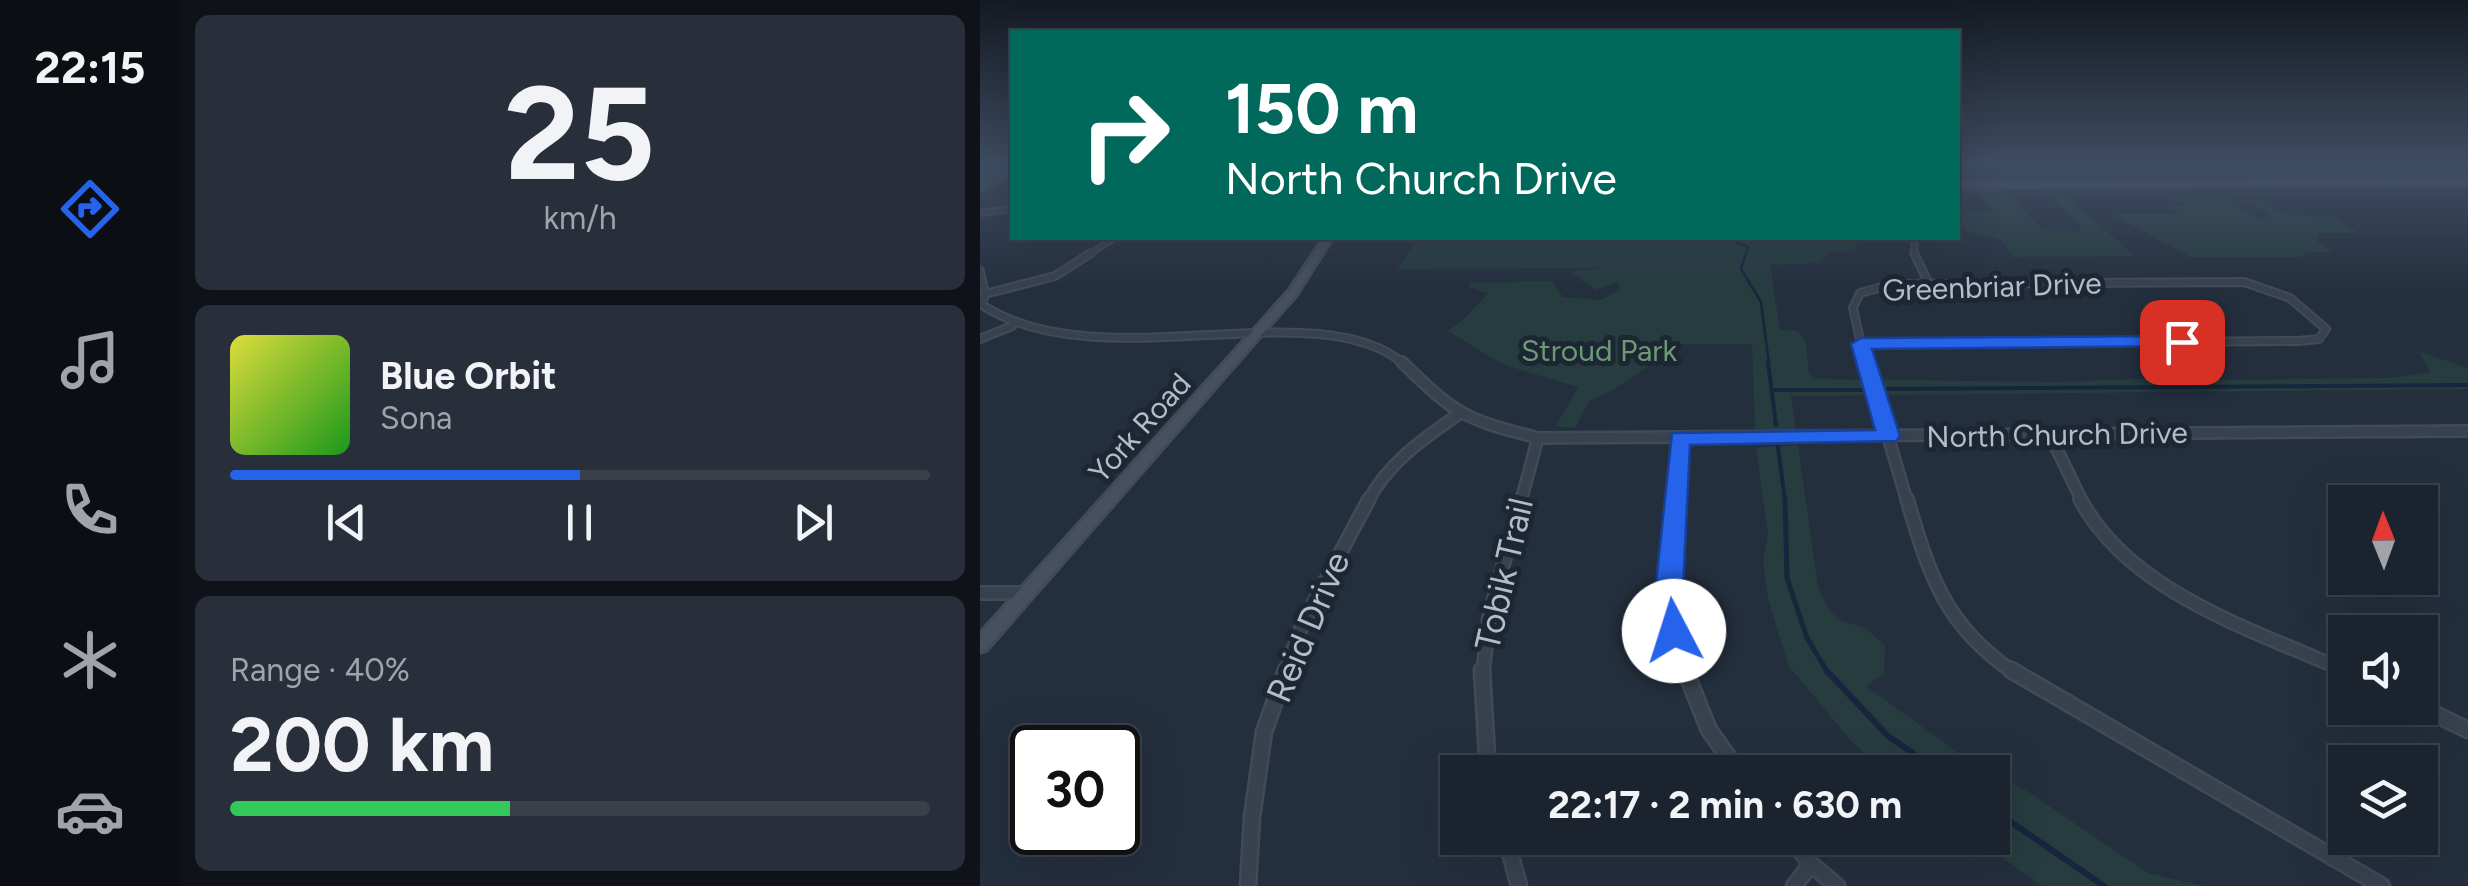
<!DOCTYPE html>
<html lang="en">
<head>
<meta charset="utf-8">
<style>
  :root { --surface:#1b232e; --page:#282f3a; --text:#f1f3f6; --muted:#a0a4aa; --line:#39404a; --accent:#2563eb }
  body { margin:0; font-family:Figtree,sans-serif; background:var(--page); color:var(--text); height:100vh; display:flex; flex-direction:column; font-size:38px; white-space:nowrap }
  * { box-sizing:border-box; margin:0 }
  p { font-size:32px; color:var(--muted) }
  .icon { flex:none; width:55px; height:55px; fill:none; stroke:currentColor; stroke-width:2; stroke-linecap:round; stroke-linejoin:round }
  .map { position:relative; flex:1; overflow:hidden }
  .details { display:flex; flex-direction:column; gap:15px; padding:15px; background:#0f1319; width:800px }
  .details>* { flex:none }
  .hud { position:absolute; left:30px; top:30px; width:950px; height:210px; border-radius:0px; box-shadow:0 10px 40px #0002,0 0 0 2px var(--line); background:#00695c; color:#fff; overflow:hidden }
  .needle { width:65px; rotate:359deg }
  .tools { position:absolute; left:1348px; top:485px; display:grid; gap:20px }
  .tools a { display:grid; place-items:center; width:110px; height:110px; border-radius:0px; background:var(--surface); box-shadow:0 10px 40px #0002,0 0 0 2px var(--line); font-size:50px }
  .speed { position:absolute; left:30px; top:725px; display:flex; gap:20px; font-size:50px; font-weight:700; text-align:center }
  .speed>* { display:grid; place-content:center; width:130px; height:130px; border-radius:50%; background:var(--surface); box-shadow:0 10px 40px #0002,0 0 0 2px var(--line); line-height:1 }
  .speed .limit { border:5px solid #111; border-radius:15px; background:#fff; color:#111 }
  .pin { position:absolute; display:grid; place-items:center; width:85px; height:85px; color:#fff; margin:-42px; border-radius:20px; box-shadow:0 5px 15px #0006 }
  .me { position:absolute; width:110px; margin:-55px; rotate:355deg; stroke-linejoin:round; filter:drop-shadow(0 0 8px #0008) }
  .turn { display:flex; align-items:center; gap:35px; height:210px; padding:0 50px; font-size:45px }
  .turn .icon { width:130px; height:130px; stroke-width:2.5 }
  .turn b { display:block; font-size:70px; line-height:85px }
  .big { font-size:75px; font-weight:700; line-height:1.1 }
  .details .card { flex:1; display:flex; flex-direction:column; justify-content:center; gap:15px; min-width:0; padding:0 35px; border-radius:15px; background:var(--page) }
  .details .dial { align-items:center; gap:0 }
  .dial b { font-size:130px; line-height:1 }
  .song { display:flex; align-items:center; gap:30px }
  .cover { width:120px; height:120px; border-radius:15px; background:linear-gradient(135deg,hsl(60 70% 55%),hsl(120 70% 35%)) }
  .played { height:10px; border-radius:5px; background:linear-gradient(90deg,var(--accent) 50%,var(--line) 50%) }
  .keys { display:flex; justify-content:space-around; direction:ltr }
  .charge { height:15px; border-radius:8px; background:linear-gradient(90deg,#34c759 40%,var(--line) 0) }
  .trip { position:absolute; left:460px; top:755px; width:570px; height:100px; border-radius:0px; background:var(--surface); box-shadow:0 10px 40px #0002,0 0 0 2px var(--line); font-weight:700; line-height:100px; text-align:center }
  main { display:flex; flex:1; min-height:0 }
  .tab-bar { display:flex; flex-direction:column; width:180px; justify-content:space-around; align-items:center; background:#0b0e12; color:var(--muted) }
  .tab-bar .icon { width:70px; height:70px }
  .tab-bar .selected { color:var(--accent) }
  .tab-bar b { font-size:45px; color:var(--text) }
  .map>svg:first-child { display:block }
</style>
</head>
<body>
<main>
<nav class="tab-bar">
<b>22:15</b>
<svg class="icon selected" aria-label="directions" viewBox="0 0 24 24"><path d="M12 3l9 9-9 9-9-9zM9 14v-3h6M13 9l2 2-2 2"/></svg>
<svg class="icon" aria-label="music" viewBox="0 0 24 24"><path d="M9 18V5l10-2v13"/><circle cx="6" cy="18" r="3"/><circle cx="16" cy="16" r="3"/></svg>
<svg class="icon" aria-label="phone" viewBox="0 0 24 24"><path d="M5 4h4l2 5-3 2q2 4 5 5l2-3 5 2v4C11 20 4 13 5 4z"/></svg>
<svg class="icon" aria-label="climate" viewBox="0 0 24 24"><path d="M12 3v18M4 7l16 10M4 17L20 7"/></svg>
<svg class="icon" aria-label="car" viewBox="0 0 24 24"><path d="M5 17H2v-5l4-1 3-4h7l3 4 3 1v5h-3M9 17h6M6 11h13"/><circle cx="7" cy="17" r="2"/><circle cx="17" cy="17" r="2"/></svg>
</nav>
<section class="details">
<div class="card dial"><b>25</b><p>km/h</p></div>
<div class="card">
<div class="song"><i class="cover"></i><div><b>Blue Orbit</b><p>Sona</p></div></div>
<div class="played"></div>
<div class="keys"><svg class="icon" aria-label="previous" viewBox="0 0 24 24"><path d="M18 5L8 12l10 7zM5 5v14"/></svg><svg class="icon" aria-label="pause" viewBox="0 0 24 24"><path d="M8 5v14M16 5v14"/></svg><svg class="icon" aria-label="next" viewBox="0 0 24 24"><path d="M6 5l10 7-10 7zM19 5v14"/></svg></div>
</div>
<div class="card"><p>Range · 40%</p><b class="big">200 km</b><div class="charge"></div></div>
</section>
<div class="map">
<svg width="1488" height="886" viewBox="0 0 1488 886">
  <rect width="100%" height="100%" fill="#242f3e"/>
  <path fill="#263c3f" d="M978 190H1024L1063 230 1099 232 1101 226 1064 191H1079L1155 256 1034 257 1021 240 986 231 978 214 1013 212 999 194H978Z
    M1192 196H1239L1278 219H1290L1286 211 1262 200H1277L1303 214 1356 218 1379 233H1339L1336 241 1354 252H1328L1320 257H1211L1131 214H1197L1192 207 1207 205Z
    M439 238H875L878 245 874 250 849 253 839 263 790 265 800 330 818 331 826 342 829 373 836 379 1079 382 1207 377 1235 380 1411 378 1450 372 1440 352 1488 368V389L811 396 816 430 775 429 772 344H688L687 354 633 390 609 401 595 428 576 426 598 387 524 365 467 331 482 321 508 293 488 287 490 283 572 281 583 297 621 300 640 290 638 282 616 290 590 271 627 268 417 269Z
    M818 445 838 587 849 610 860 620 885 628 905 645 904 674 886 686 985 758 1047 791 1168 873 1222 886H1062L995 838H1012V772H907L872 742 808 665 788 598 783 562 788 534 776 448Z"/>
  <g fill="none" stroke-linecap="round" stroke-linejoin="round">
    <path stroke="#17263c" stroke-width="2.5" d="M746 238 768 247 761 269 781 302 789 364"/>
    <path stroke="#17263c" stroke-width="4" d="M788 362 796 425
      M907 389 1488 385
      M794 390H884
      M798 447 805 501"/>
    <path stroke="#17263c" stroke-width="5" d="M805 499 807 578 827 638 848 673"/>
    <path stroke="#17263c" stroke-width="6" d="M846 670 908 736 960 772
      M1012 809 1124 886"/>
    <defs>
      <path id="street-far4" d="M0 177H20
        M0 188 32 172
        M0 213 32 209
        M934 238 935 255
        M108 255 134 238"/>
      <path id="street-far3" d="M934 253 949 284
        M0 271 5 294 2 305C121 382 336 289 424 364
        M1264 282 1310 298 1346 329 1339 339 1318 341 881 344 873 308 880 293 913 284Z
        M5 294 75 276 111 253
        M0 339 32 326
        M881 344 887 364"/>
      <path id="street-far2" d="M422 362C476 415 484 419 558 438L1488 431
        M886 362 927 501
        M1070 435 1102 501
        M388 501C409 462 443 439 479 414
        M541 501 558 438
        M696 501 700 438"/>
      <path id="street-far1" d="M696 499 688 611 705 673
        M927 499C949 574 965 627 1035 673
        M1100 499C1151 594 1273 629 1365 671
        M0 593H46
        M305 673 323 623 389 499
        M503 673 509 617 541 499"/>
      <path id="street" d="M502 670 508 772
        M705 670 729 730 759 772
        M1031 670 1402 886
        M1440 707 1488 730
        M526 838 539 886
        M810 838 831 864 857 886
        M268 886 272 817 284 732 306 670
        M814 886 831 864"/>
      <path id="secondary" d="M1488 180V184L978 187V183Z
        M344 238H352L316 295 6 650 0 652V634L309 291Z"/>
    </defs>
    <use href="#street-far4" stroke="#414a57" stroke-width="8"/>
    <use href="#street-far3" stroke="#414a57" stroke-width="10"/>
    <use href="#street-far2" stroke="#414a57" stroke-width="14"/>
    <use href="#street-far1" stroke="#414a57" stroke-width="16"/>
    <use href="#street" stroke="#414a57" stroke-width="19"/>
    <use href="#secondary" stroke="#414a57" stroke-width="6"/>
    <use href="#street-far4" stroke="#38414e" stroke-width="5"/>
    <use href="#street-far3" stroke="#38414e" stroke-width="6"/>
    <use href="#street-far2" stroke="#38414e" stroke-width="9"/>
    <use href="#street-far1" stroke="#38414e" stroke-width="11"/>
    <use href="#street" stroke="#38414e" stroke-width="14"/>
    <use href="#secondary" fill="#465061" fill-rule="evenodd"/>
  </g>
  <linearGradient id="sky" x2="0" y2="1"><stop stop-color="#141a22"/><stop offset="0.57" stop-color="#3f4d63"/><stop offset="1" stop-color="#3f4d63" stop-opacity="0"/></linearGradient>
  <rect width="1488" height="291" fill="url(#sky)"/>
  <path fill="#2563eb" stroke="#184099" stroke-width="2.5" d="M1202 336 1208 338V346L892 349 920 436 916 441 710 445 702 611 709 631 704 639 694 643 683 639 673 611 692 433 895 430 871 344 881 338Z"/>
  <g text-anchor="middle" stroke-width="10" stroke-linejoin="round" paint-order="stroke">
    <g font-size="30" fill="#b4bcc9" stroke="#1d2633">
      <text transform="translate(1012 287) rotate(-2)" y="10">Greenbriar Drive</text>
      <text transform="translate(160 428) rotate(-48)" y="10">York Road</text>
      <text transform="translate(1077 435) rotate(-1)" y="10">North Church Drive</text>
    </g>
    <g font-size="30" fill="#6b9a76" stroke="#1d2633">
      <text x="619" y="361">Stroud Park</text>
    </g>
    <g font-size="35" fill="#b4bcc9" stroke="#1d2633">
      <text transform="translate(524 574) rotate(-77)" y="12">Tobik Trail</text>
      <text transform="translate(328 627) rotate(-67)" y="12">Reid Drive</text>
    </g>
  </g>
</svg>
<div class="tools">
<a><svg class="needle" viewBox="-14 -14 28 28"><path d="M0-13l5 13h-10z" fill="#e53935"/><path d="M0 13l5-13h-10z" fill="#a0a4aa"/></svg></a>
<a><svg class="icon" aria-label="sound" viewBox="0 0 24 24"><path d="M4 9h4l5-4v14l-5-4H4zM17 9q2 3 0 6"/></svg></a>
<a><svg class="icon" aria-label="layers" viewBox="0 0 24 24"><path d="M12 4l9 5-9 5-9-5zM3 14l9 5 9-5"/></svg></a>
</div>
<div class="speed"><div class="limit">30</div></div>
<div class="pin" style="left:1202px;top:342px;background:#d93025"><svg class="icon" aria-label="arrive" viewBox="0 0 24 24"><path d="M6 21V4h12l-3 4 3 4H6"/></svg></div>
<svg class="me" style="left:694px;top:631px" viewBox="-20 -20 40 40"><circle r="19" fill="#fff"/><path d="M0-13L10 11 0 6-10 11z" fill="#2563eb"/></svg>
<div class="trip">22:17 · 2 min · 630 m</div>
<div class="hud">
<div class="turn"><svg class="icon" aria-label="right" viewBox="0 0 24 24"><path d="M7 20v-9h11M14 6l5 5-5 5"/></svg><div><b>150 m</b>North Church Drive</div></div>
</div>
</div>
</main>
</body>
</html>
